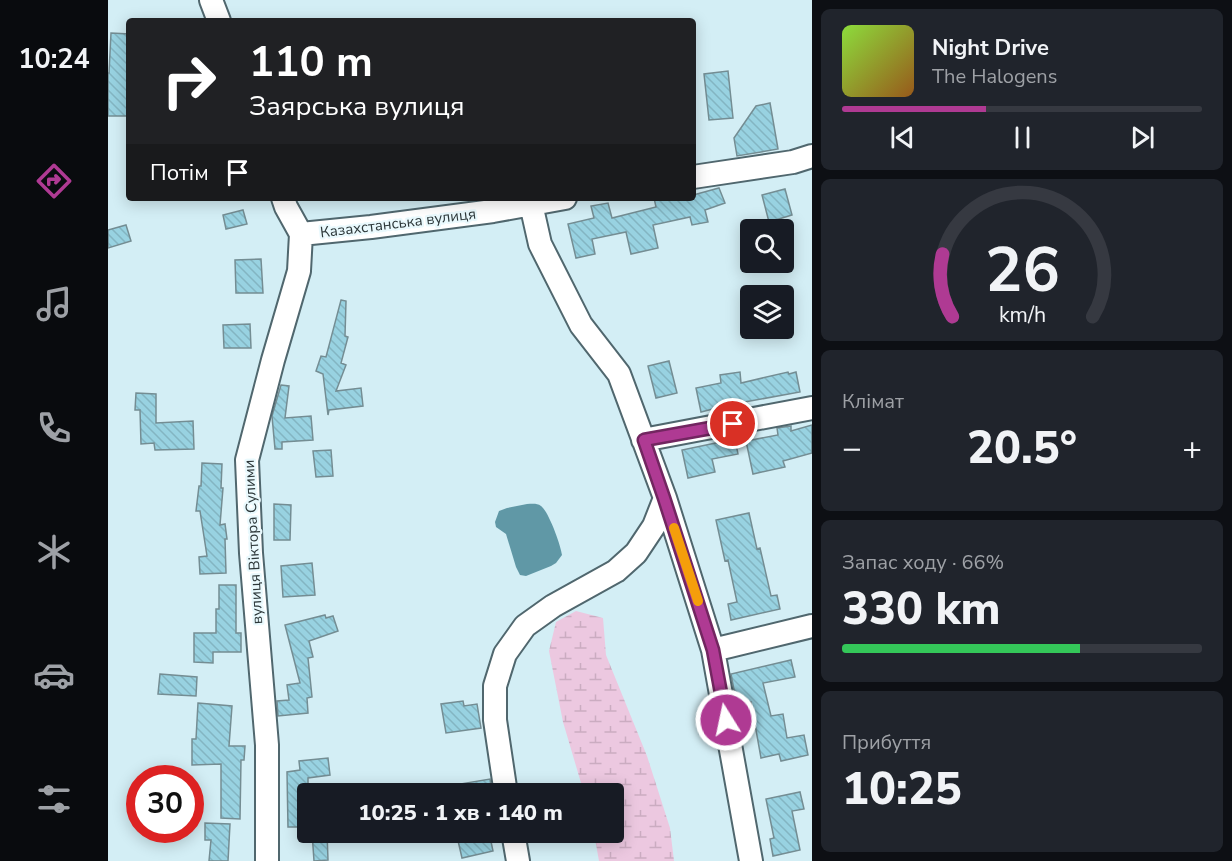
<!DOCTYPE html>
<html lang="uk">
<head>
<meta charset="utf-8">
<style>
  :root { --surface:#171b24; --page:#20242c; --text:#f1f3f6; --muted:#9ea1a6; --line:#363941; --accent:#af3a93 }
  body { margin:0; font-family:"Nunito Sans",sans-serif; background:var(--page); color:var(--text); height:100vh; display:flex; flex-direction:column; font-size:22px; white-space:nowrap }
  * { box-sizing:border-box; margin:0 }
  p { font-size:20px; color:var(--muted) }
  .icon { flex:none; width:33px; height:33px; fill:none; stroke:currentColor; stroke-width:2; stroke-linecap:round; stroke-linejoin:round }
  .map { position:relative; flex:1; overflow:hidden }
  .sheet { display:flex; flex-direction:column; gap:9px; padding:9px; background:#0d0f14; width:420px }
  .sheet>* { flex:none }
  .top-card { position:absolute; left:18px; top:18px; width:570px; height:183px; border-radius:6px; box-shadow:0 3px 15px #0003; background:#202124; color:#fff; overflow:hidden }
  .tools { position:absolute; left:632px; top:219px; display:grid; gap:12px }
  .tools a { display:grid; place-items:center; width:54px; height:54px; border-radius:6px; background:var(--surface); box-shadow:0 3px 15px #0003; font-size:30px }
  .speed { position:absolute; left:18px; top:765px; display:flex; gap:12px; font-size:30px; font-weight:700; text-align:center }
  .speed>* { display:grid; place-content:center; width:78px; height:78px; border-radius:50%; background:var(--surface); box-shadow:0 3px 15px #0003; line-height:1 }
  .speed .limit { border:9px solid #d22; background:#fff; color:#111 }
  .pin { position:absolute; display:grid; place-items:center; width:51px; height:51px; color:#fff; margin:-26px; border:3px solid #fff; border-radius:50%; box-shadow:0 2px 6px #0007 }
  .me { position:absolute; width:66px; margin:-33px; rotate:350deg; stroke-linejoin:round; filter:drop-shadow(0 0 4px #0008) }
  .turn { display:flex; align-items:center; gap:21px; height:126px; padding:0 24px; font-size:27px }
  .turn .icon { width:78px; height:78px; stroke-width:2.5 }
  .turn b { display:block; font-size:42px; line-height:51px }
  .then { display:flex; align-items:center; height:57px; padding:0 24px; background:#0003; gap:12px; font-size:22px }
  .big { font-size:45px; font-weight:800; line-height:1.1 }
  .sheet .tile { flex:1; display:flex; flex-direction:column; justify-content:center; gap:9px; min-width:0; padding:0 21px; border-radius:9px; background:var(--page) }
  .sheet .dial { align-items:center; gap:0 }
  .dial svg { height:156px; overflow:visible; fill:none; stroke:var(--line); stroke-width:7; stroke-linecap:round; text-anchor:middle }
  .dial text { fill:var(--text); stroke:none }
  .song { display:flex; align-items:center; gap:18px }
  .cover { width:72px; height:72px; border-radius:9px; background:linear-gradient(135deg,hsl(90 70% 55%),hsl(30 70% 35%)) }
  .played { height:6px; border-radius:3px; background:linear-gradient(90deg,var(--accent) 40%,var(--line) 40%) }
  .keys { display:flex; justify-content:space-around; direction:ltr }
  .heat { display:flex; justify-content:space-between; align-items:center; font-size:33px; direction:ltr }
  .charge { height:9px; border-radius:4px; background:linear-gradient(90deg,#34c759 66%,var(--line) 0) }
  .trip { position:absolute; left:189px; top:783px; width:327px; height:60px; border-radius:6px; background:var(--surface); box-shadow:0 3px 15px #0003; font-weight:800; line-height:60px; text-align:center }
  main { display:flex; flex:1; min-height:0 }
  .tab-bar { display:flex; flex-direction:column; width:108px; justify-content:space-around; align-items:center; background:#090b0e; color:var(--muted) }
  .tab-bar .icon { width:42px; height:42px }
  .tab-bar .selected { color:var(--accent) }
  .tab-bar b { font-size:27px; color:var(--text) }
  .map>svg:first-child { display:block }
</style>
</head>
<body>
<main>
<nav class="tab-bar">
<b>10:24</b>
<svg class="icon selected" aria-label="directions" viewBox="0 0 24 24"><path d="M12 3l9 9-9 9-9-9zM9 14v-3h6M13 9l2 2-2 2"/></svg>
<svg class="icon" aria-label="music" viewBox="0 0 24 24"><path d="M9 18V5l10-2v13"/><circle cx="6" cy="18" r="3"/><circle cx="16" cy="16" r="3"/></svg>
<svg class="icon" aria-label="phone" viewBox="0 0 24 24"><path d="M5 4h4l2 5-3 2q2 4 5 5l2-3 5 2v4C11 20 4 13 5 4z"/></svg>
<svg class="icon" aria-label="climate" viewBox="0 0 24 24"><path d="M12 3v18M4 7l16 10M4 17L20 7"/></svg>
<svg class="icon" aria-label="car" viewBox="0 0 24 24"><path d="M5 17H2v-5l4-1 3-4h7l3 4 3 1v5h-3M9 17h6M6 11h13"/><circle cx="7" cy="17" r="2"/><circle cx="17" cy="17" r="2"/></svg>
<svg class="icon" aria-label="filters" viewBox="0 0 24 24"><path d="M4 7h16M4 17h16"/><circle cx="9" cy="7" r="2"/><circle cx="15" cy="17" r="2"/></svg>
</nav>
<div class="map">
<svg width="704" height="861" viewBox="0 0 704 861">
  <defs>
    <pattern id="wetland-marsh" width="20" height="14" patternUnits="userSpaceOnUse" patternTransform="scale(1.5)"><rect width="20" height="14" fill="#ecc8e0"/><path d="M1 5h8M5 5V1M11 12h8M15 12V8" fill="none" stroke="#cbacc1"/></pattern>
    <pattern id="building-back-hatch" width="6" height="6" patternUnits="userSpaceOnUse" patternTransform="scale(1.5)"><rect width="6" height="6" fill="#98d2e1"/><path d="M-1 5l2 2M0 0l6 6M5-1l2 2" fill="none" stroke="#83b5c2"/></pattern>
  </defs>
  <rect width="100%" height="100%" fill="#d3eef5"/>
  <path fill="url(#wetland-marsh)" d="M468 611 495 618 498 655 539 756 562 828 566 861H491L486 833 506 832V794L476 793 455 722 441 651 448 622Z"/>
  <path fill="#6098a6" d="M419 504C424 504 429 503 433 506 441 512 453 546 454 555L448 563 443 566 418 576 412 575 408 567 398 534 388 527 387 522 391 511 399 508Z"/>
  <path fill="url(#building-back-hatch)" stroke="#748d93" stroke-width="1.5" d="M3 33 21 34V116H0V73H1Z
    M620 71 625 118 601 120 596 74Z
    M662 103 670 149 629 156 626 138 648 106Z
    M611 188 617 203 597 210 600 222 584 225 582 217 545 225 550 248 523 254 518 232 484 239 487 254 468 258 460 224 486 218 483 206 500 203 504 218 548 207 546 198H585V195Z
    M677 189 684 215 661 222 654 195Z
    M135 210 139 224 118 229 115 215Z
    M18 225 23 241 0 248V230Z
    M153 259 155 293H128L127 260Z
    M233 300 238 301 237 336 240 337 233 363 238 365 228 391 253 388 255 406 221 410 220 415 215 374 208 371 213 356 218 357Z
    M142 324 143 348H116L115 325Z
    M561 361 569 393 548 398 540 366Z
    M632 372 633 383 680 372 681 374 688 372 692 392 609 407V408L593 412 588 388 613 383 612 375Z
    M173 385 181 386 177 418 203 416 205 440 174 442V449H167L164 416Z
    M28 393 48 394V423L85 421 86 449 47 450 46 443 33 444 32 410H27Z
    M704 425V453L675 461 677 467 645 474 638 441 670 435 669 428 683 426V431Z
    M627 439 630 454 604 459 607 472 580 478 574 450Z
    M223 450 225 476 208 477 205 451Z
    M94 463 114 464 113 488H115L112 525 117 524 119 539H117L118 573 92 574 91 557 99 556 92 511H88L91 486H93Z
    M166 504 183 505 182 540H166Z
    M641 513 649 549 652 548 663 596 669 595 672 609 623 620 620 604 629 602 620 560 617 561 608 520Z
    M204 563 207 595 175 597 173 566Z
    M111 585H128V633H133V652H105V663L86 662V633H108V609H111Z
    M217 615 218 618 225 616 230 631 201 641 205 657 200 658 204 697 199 698 200 713 170 716 169 701 181 700 179 685 192 683 177 625Z
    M683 660 687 677 655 683 663 716 675 714 679 738 696 735 700 755 673 761 671 754 653 758 643 702 629 706 623 674Z
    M52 674 89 677 88 696 50 694Z
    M355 701 356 706 369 704 373 728 338 733 333 704Z
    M90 703 124 706 121 746H137L136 760H133L132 819 113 818V764L84 765V739H88Z
    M220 758 222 775 200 778V827H180L179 772 192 770 191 761Z
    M382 779 384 794H341L340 786Z
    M692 792 696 809 684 811 692 850 665 856 662 839 666 838 658 799Z
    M97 823 122 824 120 861H101L103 840H97Z
    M204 832H219L220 860 206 861Z
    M348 832H381L385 851 354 858Z"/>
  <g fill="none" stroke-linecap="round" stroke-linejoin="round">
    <defs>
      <path id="minor" d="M103 0 111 21
        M585 177 685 162 704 156
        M423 204 432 244 473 325 511 374 557 498 605 650 643 861
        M193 234 263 227 385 211 457 198
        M535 440 704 408
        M605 650 704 626
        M398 794 387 720V686L397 654 417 626 445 606 508 571 528 553 546 526 557 498
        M405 832 410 861
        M159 861V745L143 553 139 460 165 360 191 271 193 234 178 207 175 198"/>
    </defs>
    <use href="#minor" stroke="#50676e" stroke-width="26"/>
    <use href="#minor" stroke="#fff" stroke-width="22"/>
  </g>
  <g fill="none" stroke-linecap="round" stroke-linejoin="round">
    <defs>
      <path id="route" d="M618 720 605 650 556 498 536 440 625 424"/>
    </defs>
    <use href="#route" stroke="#722660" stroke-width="15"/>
    <use href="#route" stroke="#af3a93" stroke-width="10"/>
    <path stroke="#f59e0b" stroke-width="10" d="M566 528 590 601"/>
  </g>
  <g text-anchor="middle" stroke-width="4.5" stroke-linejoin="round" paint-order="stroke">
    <g font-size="15" fill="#2c3739" stroke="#e9f9fd">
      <text transform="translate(290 223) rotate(-7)" y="5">Казахстанська вулиця</text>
      <text transform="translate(145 542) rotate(-93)" y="5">вулиця Віктора Сулими</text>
    </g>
  </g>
</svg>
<div class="tools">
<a><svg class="icon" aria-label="search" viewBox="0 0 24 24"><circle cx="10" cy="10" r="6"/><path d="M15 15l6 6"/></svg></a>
<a><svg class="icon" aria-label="layers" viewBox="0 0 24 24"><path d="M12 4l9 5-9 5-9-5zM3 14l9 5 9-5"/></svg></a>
</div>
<div class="speed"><div class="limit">30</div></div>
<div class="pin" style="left:625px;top:424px;background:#d93025"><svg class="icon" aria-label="arrive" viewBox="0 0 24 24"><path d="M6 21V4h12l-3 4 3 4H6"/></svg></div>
<svg class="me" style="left:618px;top:720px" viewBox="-20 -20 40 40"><circle r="17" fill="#af3a93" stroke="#fff" stroke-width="3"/><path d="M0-11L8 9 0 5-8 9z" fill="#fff"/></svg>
<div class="trip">10:25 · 1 хв · 140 m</div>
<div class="top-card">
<div class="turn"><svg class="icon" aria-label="right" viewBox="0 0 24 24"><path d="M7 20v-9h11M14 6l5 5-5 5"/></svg><div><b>110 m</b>Заярська вулиця</div></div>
<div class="then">Потім<svg class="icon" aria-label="arrive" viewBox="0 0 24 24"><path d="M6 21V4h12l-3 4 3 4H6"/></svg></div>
</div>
</div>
<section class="sheet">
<div class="tile">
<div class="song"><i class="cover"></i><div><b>Night Drive</b><p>The Halogens</p></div></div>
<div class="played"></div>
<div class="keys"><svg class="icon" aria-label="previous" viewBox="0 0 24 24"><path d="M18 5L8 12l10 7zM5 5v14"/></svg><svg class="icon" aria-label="pause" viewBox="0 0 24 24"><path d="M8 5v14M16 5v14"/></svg><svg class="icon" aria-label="next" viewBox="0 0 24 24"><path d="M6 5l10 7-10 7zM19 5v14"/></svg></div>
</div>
<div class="tile dial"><svg viewBox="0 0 100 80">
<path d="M14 69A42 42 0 1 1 86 69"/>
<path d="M14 69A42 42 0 0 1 9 37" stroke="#af3a93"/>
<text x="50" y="56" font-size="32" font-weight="700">26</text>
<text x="50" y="72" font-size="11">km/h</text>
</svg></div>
<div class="tile"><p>Клімат</p>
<div class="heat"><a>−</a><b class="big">20.5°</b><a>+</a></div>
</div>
<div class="tile"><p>Запас ходу · 66%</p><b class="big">330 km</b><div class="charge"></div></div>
<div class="tile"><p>Прибуття</p><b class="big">10:25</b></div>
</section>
</main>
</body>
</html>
